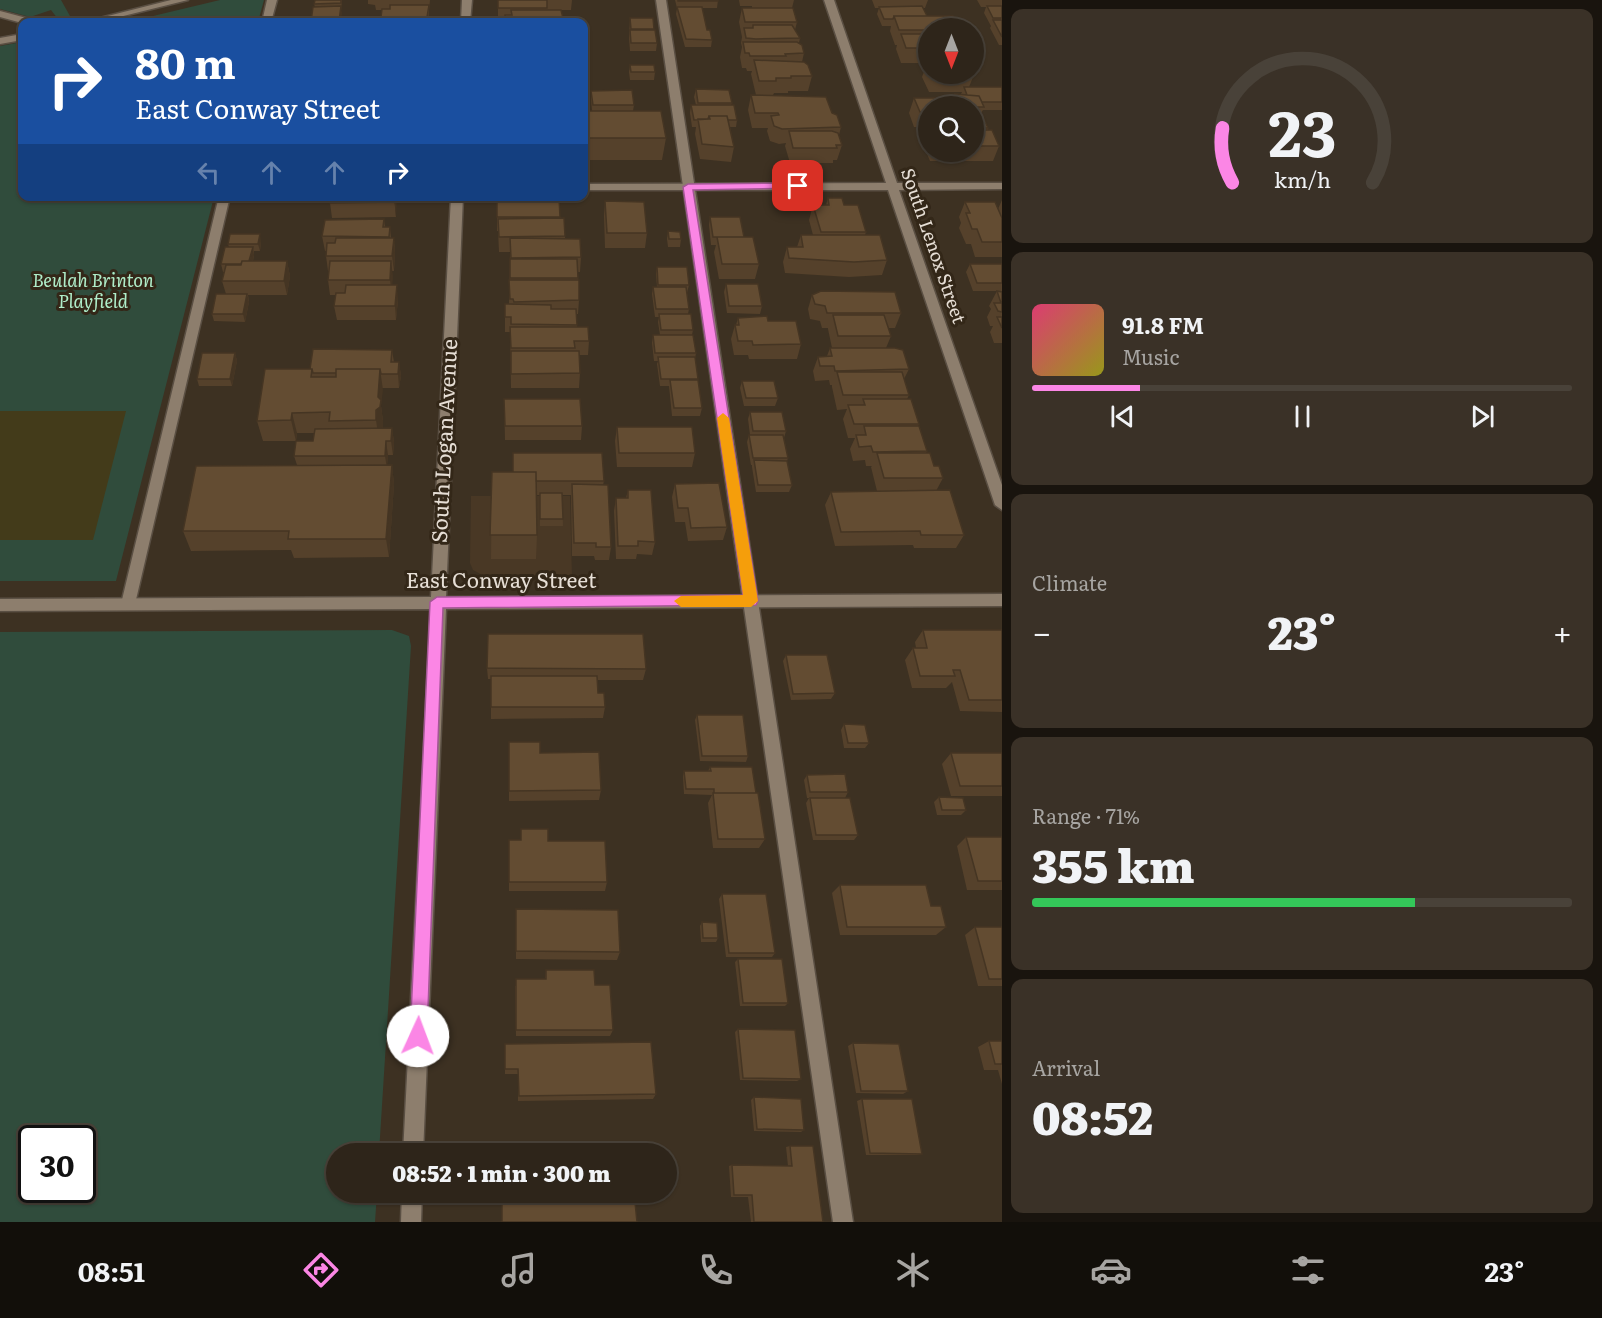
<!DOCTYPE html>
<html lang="en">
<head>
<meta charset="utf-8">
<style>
  :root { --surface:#2e251a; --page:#3a3127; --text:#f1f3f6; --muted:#a7a5a2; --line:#494239; --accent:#fb86e5 }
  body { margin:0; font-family:Literata,serif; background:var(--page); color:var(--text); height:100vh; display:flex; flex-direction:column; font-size:22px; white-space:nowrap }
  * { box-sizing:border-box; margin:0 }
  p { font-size:20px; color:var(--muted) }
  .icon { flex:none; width:33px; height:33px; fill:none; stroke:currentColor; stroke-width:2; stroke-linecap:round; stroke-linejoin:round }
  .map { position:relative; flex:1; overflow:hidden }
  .panel { display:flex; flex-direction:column; gap:9px; padding:9px; background:#19140e; width:600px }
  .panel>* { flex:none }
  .top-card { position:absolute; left:18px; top:18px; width:570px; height:183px; border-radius:12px; box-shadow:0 2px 4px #0004,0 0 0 2px var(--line); background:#1a4fa0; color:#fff; overflow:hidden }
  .needle { width:39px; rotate:180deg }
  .tools { position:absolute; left:918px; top:18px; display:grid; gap:12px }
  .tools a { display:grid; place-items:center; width:66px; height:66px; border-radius:50%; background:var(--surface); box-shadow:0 2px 4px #0004,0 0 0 2px var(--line); font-size:30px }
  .speed { position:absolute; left:18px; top:1125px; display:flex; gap:12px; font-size:30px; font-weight:700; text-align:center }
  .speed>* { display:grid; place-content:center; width:78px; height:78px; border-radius:50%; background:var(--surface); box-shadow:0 2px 4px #0004,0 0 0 2px var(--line); line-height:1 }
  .speed .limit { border:3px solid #111; border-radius:9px; background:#fff; color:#111 }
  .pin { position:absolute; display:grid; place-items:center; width:51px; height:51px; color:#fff; margin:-26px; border-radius:12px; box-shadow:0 3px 9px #0006 }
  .me { position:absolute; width:66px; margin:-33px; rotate:2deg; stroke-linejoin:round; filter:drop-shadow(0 0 4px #0008) }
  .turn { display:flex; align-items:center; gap:21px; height:126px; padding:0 18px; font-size:27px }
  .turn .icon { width:78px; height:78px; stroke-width:2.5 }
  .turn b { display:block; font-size:42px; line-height:51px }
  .lanes { display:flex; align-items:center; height:57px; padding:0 18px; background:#0003; justify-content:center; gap:30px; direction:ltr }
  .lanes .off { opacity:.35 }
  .big { font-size:45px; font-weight:800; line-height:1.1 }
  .panel .card { flex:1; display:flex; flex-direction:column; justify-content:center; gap:9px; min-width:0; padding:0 21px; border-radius:12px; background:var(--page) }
  .panel .dial { align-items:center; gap:0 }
  .dial svg { height:156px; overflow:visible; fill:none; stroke:var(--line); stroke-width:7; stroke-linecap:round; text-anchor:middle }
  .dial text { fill:var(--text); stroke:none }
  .song { display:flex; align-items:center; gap:18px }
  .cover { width:72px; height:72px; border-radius:9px; background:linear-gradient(135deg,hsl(340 70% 55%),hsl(60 70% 35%)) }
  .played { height:6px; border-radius:3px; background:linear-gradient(90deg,var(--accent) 20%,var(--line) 20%) }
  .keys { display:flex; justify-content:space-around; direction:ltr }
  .heat { display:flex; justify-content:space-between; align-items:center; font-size:33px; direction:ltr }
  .charge { height:9px; border-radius:4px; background:linear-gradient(90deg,#34c759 71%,var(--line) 0) }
  .trip { position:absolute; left:326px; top:1143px; width:351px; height:60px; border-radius:30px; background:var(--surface); box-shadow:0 2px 4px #0004,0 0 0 2px var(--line); font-weight:800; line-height:60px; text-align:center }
  .menu { display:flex; height:96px; justify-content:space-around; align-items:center; background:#120f0a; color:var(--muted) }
  .menu .icon { width:42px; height:42px }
  .menu .current { color:var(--accent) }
  .menu b { font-size:27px; color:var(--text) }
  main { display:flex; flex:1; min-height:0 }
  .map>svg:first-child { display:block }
</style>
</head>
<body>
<main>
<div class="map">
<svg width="1002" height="1222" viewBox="0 0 1002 1222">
  <rect width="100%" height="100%" fill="#3d3122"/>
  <path fill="#493825" d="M471 496H570L572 578H488L473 570 470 563Z"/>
  <path fill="#304c3c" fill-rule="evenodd" d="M0 0H61L70 16 58 19 51 10 30 17 0 9Z
    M220 0H264L258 22H128Z
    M22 42V196L214 197 116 581H0V46Z
    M392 630 409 636 411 646 379 1153 336 1154V1192L377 1193 375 1222H0V632ZM32 1138H82V1190H32Z"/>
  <path fill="#433b1a" d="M0 411H126L93 540H0Z"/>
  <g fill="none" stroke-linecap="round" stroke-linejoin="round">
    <defs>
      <path id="lane" d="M267 0H277L271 22H262Z
        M656 0H666L853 1222H833Z
        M0 11 34 20 36 22 22 23 0 17Z
        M22 34V40L0 44V38Z
        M219 196H230L135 604 133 608H123L121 604Z"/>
      <path id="street" d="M171 0H188L99 22H84Z
        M462 0H472L470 22H461Z
        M824 0H834L897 183H1002V189L899 190 1002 485V510L995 505 888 190H584V184L886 183Z
        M451 196H463L446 597 1002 594V606L446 609 423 1154H403L431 609 0 611V599L431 597Z
        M402 1192H422L421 1222H401Z"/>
    </defs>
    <use href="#lane" stroke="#5a4f43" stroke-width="3"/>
    <use href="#street" stroke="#5a4f43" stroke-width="3"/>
    <use href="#lane" fill="#8d7e6d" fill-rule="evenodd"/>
    <use href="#street" fill="#8d7e6d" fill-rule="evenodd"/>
  </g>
  <path fill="#55412b" d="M342 0 340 22H311L313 7H315L314 4Z
    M368 0H430L428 22H381V17L382 10H376L375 5 368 4Z
    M498 0H572L571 10H551L564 22H498Z
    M675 0H718L717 8H702L707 30 712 40 711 47H685L676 14 677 8Z
    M739 0H794L792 8 797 22 795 30 800 38 799 43 804 53 802 62 812 76 808 91H788V93H774L773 95 832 113 841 127 839 135 842 145 837 160H833V163H790L785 146 786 143 779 144 770 141 767 131 768 128H752L748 110 751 95H756L751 74 752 71H747L746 68H742L740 57 742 47 741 43 742 37 739 22 742 8H752V6H740Z
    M872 0H928L925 8H923L927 16 957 26 956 28H928V74H971L973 77 969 87H1002V110H983L981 113 988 128V130L999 146 993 161H930L927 154 928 151V152H974V106H928V144H925L919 128V127H914L909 113 914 98H953L955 94H961L962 92H929L922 77 927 63H901L896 49 897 45H895L890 31 891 26H882L877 14 879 8H875Z
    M977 0H1002V45H999L990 28 991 26 984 13 986 7H981Z
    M630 18 654 29 657 43 656 51H630L629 38Z
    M630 65 655 72 654 80H630L629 72Z
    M696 89 732 103 731 105 737 120 736 127H730L734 147 731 162 700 159 695 134 696 127H692L690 113 691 105H696L694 97Z
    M591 91 634 105 633 111 666 138 662 160H584V111H592L591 99Z
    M394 196 396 217 332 218 330 203Z
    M497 197H559L560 218 565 236V239L581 257 580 272H578L579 300 578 314H577V327L589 341 588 355H579L580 373 579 388H511L510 332H505V304H509L510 252H499L498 231H497Z
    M828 198 844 205 866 232 865 235 887 260 882 275 849 277 785 273 783 262 787 247H797L801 235H813L809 220 813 205H826Z
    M1002 200V257H975L971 244H966L959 228 961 223 959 217 965 202 998 209Z
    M605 201 647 233 645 248H605L604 216Z
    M710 217 744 237 759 264 755 279H719L714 252 716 245H711L709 225Z
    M384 219 385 227H390L391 238H394L395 253 394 271H392V285L398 300 396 320H337L334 306 336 295H330L328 280 329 271H328L326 256V251H325L322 236Z
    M668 231 681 239 680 247H668L667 239Z
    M261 242 260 251H254V255L253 261H287L290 276 287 295H248L249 302 245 322 214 321 212 314 226 294 222 281 224 272H223L221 264 229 247 228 244Z
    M970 264H1002V291H973L966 272Z
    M657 267 689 285 687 293 689 309 688 314 693 330 692 335 696 353 695 359 702 408 700 416H672L669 386H660L657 364 658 361H654L652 343 653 335H660L658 322 659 317H655L652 294 653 287H657L656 274Z
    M726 284 762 306 760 314 727 313 724 292Z
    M997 291 1002 292V343H994L990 332 993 326H990L987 317 991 309 989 306Z
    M812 295 901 313 895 328H888L891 336 886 348 909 369 904 379 909 395 907 399 919 424 918 426 927 451 926 453 943 478 936 491 964 535 956 548H914L913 545 835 546 825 505 831 492 877 491 871 467 872 466H866L865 460 853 461 850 449 855 438H848L843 419 847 409 837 410 832 387V385H830L829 380 815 381 813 371 818 357 827 356 830 348H832L828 329V328H822L820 321 810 319 808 309Z
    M738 318 768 321 801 344 797 359H749L748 355H734L731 339 735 325H736Z
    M392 350 394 362H399L401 376 399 388H382L381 406 383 421V428H382H392L394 442 393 455H388L387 465H392L394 484 389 557 294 558 291 550 191 551 183 531 297 465 294 456 313 441 314 433H297L296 441H263L257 421 310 369Z
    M235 353 237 361 232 386H199L197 379Z
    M742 381 778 398 775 406H744L740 388Z
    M504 399 582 426 581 440H505Z
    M750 412 786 431 784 438 788 458 787 461 792 485 789 492H756L752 467V465H751L747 442 749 435H750L748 419Z
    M617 427 695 453 692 467H617L615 441Z
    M492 472 604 481 603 485 611 547 609 560H595L594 556H572L571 495H562L563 526H540V495H537V535L536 559H491Z
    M675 484 727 527 723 540 688 541 685 522H675L672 497Z
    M628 490 655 542 652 555 637 554 636 559H616L614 511 616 498H626Z
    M923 630H1002V712L960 711 952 682 946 688H912L905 660 913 648H916L915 642Z
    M786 655 835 693 831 699 791 700 783 661Z
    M487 668 646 669 643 680H597L598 693 605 707 603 718 491 719V679H488Z
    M697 715 748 756 746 762 700 761 695 720Z
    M844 724 869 743 865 748H844L841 730Z
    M509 742 540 753 601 790 599 800 509 801Z
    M951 753H1002V796H951L942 764Z
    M710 767 756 793 765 839 759 848H713L708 803 712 795 684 794 683 776 684 771H708Z
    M807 775 848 792 845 798 858 835 854 840H813L806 803 809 798H807L804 780Z
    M939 797 966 810 961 815H937L934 802Z
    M521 829 548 841 607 882 605 891H509V840H521Z
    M966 837H1002V890H967L957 846Z
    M840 885 931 906 946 927 936 935H840L832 893Z
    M722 894 775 953 772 957H726L719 899Z
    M516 909 620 952 617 960 516 959Z
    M702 922 718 938 716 942H701L700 926Z
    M975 927H1002V986H978L965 935Z
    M738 959 788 1003 785 1006H740L735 962Z
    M546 970 595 985 613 1030 610 1036H516L515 986 545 979Z
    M738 1029 801 1079 797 1081 740 1080 735 1032Z
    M989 1041H1002V1084L998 1070H984L978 1047Z
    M853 1043 908 1091 903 1094 856 1093 848 1046Z
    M505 1044 656 1094 653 1099 518 1101V1074H505Z
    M754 1097 804 1130 801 1132 754 1131 751 1100Z
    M862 1099 922 1154 917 1155H866L857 1101Z
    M790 1146 823 1222H751L748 1197H731L729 1166 732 1165 788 1166 786 1147Z"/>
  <path fill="#453523" d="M341 6 342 14 340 22H339Z
    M394 196H397V198L396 217Z
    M260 234 261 242 260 251 258 244Z
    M394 238 395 253 394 271 392 256Z
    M253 247 254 255 250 272 249 264Z
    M287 261 290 276 287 295 284 281Z
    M391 261 393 276 392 295 390 280Z
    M397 285 398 300 396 320 395 306Z
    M247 294 249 302 245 322 243 314Z
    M235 353 237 361 232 386 230 379Z
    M399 362 401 376 399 388 398 374Z
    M380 369 383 390 381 406 383 421V428L379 430V441L376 420Z
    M292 413 297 433 296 441 291 420Z
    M392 428 394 442 393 455 391 441Z
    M386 441 388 455 387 469 385 456Z
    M392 465 394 484 389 557 386 539Z"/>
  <path fill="#634c32" stroke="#453523" stroke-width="1.5" d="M315 0H341V3L314 4Z
    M498 0H547V8H498Z
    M678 0H718V1H678Z
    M390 5H429L427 17H381L382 9H390Z
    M341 6 339 21 311 22 313 7Z
    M922 6 927 16H894L893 19H884L879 7Z
    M987 6H1002V18H993Z
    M677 7H702L707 30H710L712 40 686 39Z
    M742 8H793L797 22H745Z
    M511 10H561L564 22H505V15H512Z
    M894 16H953L957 26H952L953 28H928V30H899Z
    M630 18H653L654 29H631Z
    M993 20H1002V37Z
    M753 25H792L800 38 756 39 746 38 744 28H753Z
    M630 30H655L657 43H631Z
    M901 34H928V48H906Z
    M743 42H797L802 45 804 53 785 54 786 56H750L749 53H745Z
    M754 60 804 62 808 65 812 76H791V78H776V81H759Z
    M630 65H654L655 72H631Z
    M932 74H971L973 77H934Z
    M964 87H1002V102H982L979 96 967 95Z
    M696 89 729 90 732 103H698Z
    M632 90 634 105H593L591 91Z
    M955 94 979 96 984 107H977L979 112H974V106H928V112H920L914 98H956Z
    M751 95 826 97 832 113 837 115 841 127 782 129 774 126 771 116 779 115 778 113H755Z
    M691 105H734L737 120H728L727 116H709L708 119 694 120Z
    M584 111H661L666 138H584Z
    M924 113H928V125Z
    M974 113H981L988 128H974Z
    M709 116H727L734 147 702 144 698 119H710Z
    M974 130H992L999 146H974Z
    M789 131H832L838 133 842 145H836L837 148H793Z
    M331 196H394V202L330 203Z
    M497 197H559L560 217H497Z
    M828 198H842L844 205H858L866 232H821L813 205H829Z
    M605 201 644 202 647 233H607Z
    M965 202H995L1002 218V242H982L977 229H972L966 213H970Z
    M710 217H740L744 237H713Z
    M564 218 565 236 499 237 498 219Z
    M384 219 383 227H390L389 237 322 236 325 220Z
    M668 231 680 232 681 239H669Z
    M230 234H260L258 244H228Z
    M801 235H880L887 260 854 262 789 258 787 247H803Z
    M717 237H753L759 264H722Z
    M336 238H394L392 256H326L327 243H335Z
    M510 238 580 239 581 257 511 258Z
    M225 247H253L249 261H242L241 264H221Z
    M510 259H577L578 278H510Z
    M242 261H287L284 281H222L226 265H241Z
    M330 261H391L390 280H328Z
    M970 264H1002V283H977Z
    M657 267H687L689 285H658Z
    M509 280H579V300L514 302 513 299H510Z
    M726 284H758L762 306H729Z
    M346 285H397L395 306H334L336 293H345Z
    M653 287H686L689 309H656Z
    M821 291 895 292 901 313H827L825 306 815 304 812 295Z
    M997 291 1002 292V312L998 311 994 303H1001Z
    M216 294H247L243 314H212Z
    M505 304 551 305V309H576L577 325 511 324V317H505Z
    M659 314H691L693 330H661Z
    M833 315H884L891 336H838Z
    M767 316 768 321H796L801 344 753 345 752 341H738L735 325H739L738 318Z
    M997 317H1002V328Z
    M510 327H588L589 341H574L575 348H511Z
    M653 335H693L696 353H655Z
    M830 348H895L903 350 909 369 835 371 834 366H820L818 357 832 356Z
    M313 349 392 350 391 362H399L398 374H381L380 369H336V373H313L312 369H310Z
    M511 351H579L580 373 511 374Z
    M202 353H235L230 379H197Z
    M658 357H695L698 379H661Z
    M265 369H312L311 377H336V369H380L378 397 381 400 380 407 376 410V420L329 421 330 412 292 413 291 420 257 421Z
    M837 372H902L909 395H843Z
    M670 380H698L702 408H674Z
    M742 381H774L778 398H746Z
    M504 399H580L582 426H505Z
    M863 399H911L919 424H854L848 405H865Z
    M750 412H782L786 431H753Z
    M864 426H919L927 451 873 452 871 446 859 447 856 435H866Z
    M617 427H692L695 453H619Z
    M392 428 391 441H386L385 456H294L296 441H313L315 429Z
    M749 435H783L788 458H753Z
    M513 453H602L604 481H536V472H513Z
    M877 453H930L934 466H939L943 478H884Z
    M754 460 787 461 792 485H758Z
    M392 465 386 539H288L289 531H183L196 466Z
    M492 472H536L537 535H490Z
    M719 483 727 527 691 528 688 508H678L675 484Z
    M572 484 608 485 611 547H596V543H574Z
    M628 490H651L655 542 638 541V546H618L616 498H628Z
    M950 490 964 535H921L920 531 841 532 831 492Z
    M540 493H562L563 519H540Z
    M923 630H1002V700H969L960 670H953L955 676H920L913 648H927Z
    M488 634H643L646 669 487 668Z
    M786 655H827L835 693 793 694Z
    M491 676H597L598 693H604L605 707H491Z
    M697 715H743L748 756H702Z
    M844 724 865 725 869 743H848Z
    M509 742H540V753L599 752 601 790 509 791Z
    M951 753H1002V786H960Z
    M710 767H752L756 793H714V789H686L684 771H711Z
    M845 774 848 792H810L807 775Z
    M713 793H758L765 839H718Z
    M939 797 963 798 966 810H942Z
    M810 798H850L858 835H816Z
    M521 829H548V841H605L607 882H509V840H521Z
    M966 837H1002V881H978Z
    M840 885H926L931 906H941L946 927H847Z
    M722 894H766L775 953H729Z
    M516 909 618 910 620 952 516 951Z
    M702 922 717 923 718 938H703Z
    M975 927H1002V979H989Z
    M738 959H782L788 1003H743Z
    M546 970H594L595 985H610L613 1030H516V979H546Z
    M738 1029 795 1030 801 1079 743 1078Z
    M989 1041H1002V1064H995Z
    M651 1042 656 1094 519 1096 518 1069H505V1044Z
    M853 1043 899 1044 908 1091H861Z
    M754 1097 801 1099 804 1130 757 1129Z
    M862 1099H912L922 1154 870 1153Z
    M790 1146H813L823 1222H754L752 1195H734L732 1165 792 1166Z
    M502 1192H634L637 1222H502Z"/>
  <path fill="#fb86e5" stroke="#a35795" stroke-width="1.5" d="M798 183 803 186 802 188 693 190 758 601 756 605 443 608 427 1036 424 1042 418 1045 412 1042 410 1036 430 602 437 597 743 595 683 187 688 184Z"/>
  <path fill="#f59e0b" d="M723 413 729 418 758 601 751 607H681L674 601 681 596 743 595 717 418Z"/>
  <g text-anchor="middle" stroke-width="6" stroke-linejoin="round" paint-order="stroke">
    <g font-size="18" fill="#e6ded5" stroke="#332718">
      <text transform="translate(933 246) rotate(71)" y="6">South Lenox Street</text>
    </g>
    <g font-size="18" font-style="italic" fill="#afedc9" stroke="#332718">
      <text x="93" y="287">Beulah Brinton<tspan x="93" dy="21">Playfield</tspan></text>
    </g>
    <g font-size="21" fill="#e6ded5" stroke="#332718">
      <text transform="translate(445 441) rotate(-87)" y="7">South Logan Avenue</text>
      <text x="501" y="588">East Conway Street</text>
    </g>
  </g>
</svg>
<div class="tools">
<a><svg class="needle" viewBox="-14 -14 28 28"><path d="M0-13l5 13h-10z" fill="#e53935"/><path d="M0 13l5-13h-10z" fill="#a7a5a2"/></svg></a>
<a><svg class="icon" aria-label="search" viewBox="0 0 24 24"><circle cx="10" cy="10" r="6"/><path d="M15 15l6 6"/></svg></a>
</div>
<div class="speed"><div class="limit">30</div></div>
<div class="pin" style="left:798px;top:186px;background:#d93025"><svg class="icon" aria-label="arrive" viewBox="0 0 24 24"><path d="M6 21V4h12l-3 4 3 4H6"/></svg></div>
<svg class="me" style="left:418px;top:1036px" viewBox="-20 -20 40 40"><circle r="19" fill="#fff"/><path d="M0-13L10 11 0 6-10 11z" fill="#fb86e5"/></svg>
<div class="trip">08:52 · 1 min · 300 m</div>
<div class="top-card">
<div class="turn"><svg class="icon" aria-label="right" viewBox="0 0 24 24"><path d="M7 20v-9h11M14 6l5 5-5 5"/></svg><div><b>80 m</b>East Conway Street</div></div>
<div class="lanes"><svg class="icon off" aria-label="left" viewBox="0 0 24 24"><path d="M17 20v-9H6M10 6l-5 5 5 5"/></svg><svg class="icon off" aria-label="ahead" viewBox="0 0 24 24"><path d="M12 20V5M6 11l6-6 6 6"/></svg><svg class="icon off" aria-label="ahead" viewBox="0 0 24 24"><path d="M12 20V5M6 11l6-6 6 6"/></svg><svg class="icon" aria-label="right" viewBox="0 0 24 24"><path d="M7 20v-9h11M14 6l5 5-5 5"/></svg></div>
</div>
</div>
<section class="panel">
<div class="card dial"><svg viewBox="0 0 100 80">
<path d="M14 69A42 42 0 1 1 86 69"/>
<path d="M14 69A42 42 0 0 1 9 41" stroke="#fb86e5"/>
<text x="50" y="56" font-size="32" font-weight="700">23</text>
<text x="50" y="72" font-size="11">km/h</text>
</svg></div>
<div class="card">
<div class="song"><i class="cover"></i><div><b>91.8 FM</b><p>Music</p></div></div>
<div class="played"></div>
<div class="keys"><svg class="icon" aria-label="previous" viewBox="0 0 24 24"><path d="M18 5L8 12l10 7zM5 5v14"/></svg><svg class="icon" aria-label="pause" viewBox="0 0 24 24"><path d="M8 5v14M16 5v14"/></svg><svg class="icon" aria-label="next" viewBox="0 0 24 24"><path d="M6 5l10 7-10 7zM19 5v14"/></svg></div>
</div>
<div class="card"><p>Climate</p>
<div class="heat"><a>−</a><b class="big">23°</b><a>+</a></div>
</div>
<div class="card"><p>Range · 71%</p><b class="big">355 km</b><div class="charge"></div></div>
<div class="card"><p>Arrival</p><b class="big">08:52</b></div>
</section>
</main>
<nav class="menu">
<b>08:51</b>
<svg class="icon current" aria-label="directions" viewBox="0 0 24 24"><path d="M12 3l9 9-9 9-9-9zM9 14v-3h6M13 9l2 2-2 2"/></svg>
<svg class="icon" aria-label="music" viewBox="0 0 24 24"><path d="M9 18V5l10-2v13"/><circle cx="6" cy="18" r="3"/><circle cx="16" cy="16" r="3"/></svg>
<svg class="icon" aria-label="phone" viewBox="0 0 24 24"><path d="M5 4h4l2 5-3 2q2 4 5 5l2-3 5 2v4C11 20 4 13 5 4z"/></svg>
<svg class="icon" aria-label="climate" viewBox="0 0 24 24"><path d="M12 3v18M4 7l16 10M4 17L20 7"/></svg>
<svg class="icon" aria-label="car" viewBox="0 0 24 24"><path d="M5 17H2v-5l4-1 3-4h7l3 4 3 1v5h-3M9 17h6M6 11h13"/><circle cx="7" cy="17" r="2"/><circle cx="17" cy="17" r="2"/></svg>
<svg class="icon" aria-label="filters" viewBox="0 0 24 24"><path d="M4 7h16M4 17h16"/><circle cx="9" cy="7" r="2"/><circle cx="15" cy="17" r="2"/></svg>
<b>23°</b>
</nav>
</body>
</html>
